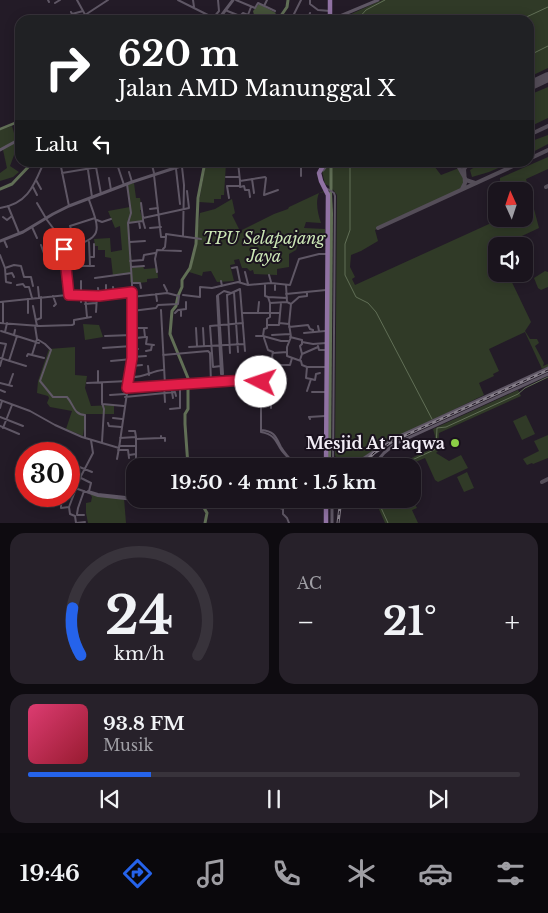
<!DOCTYPE html>
<html lang="id">
<head>
<meta charset="utf-8">
<style>
  :root { --surface:#1a141d; --page:#27212a; --text:#f1f3f6; --muted:#9f9ea4; --line:#38333b; --accent:#2563eb }
  body { margin:0; font-family:"Libre Baskerville",serif; background:var(--page); color:var(--text); height:100vh; display:flex; flex-direction:column; font-size:19px; white-space:nowrap }
  * { box-sizing:border-box; margin:0 }
  p { font-size:16px; color:var(--muted) }
  .icon { flex:none; width:28px; height:28px; fill:none; stroke:currentColor; stroke-width:2; stroke-linecap:round; stroke-linejoin:round }
  .map { position:relative; height:523px; overflow:hidden }
  .side { display:flex; flex-direction:column; gap:10px; padding:10px; background:#0e0b10; flex:1 }
  .side>* { flex:none }
  .banner { position:absolute; left:15px; top:15px; width:519px; height:152px; border-radius:15px; box-shadow:0 2px 12px #0003,0 0 0 1px var(--line); background:#202124; color:#fff; overflow:hidden }
  .needle { width:32px; rotate:357deg }
  .fabs { position:absolute; left:488px; top:182px; display:grid; gap:10px }
  .fabs a { display:grid; place-items:center; width:45px; height:45px; border-radius:10px; background:var(--surface); box-shadow:0 2px 12px #0003,0 0 0 1px var(--line); font-size:25px }
  .speed { position:absolute; left:15px; top:442px; display:flex; gap:10px; font-size:25px; font-weight:700; text-align:center }
  .speed>* { display:grid; place-content:center; width:65px; height:65px; border-radius:50%; background:var(--surface); box-shadow:0 2px 12px #0003,0 0 0 1px var(--line); line-height:1 }
  .speed .limit { border:8px solid #d22; background:#fff; color:#111 }
  .pin { position:absolute; display:grid; place-items:center; width:42px; height:42px; color:#fff; margin:-21px; border-radius:10px; box-shadow:0 2px 8px #0006 }
  .me { position:absolute; width:55px; margin:-28px; rotate:274deg; stroke-linejoin:round; filter:drop-shadow(0 0 4px #0008) }
  .turn { display:flex; align-items:center; gap:18px; height:105px; padding:0 20px; font-size:22px }
  .turn .icon { width:65px; height:65px; stroke-width:2.5 }
  .turn b { display:block; font-size:35px; line-height:42px }
  .then { display:flex; align-items:center; height:48px; padding:0 20px; background:#0003; gap:10px; font-size:19px }
  .big { font-size:38px; font-weight:800; line-height:1.1 }
  .side .card { flex:1; display:flex; flex-direction:column; justify-content:center; gap:8px; min-width:0; padding:0 18px; border-radius:15px; background:var(--page) }
  .side .dial { align-items:center; gap:0 }
  .dial svg { height:130px; overflow:visible; fill:none; stroke:var(--line); stroke-width:7; stroke-linecap:round; text-anchor:middle }
  .dial text { fill:var(--text); stroke:none }
  .song { display:flex; align-items:center; gap:15px }
  .cover { width:60px; height:60px; border-radius:8px; background:linear-gradient(135deg,hsl(340 70% 55%),hsl(350 70% 35%)) }
  .played { height:5px; border-radius:2px; background:linear-gradient(90deg,var(--accent) 25%,var(--line) 25%) }
  .keys { display:flex; justify-content:space-around; direction:ltr }
  .heat { display:flex; justify-content:space-between; align-items:center; font-size:28px; direction:ltr }
  .side .tiles { flex:1; display:grid; gap:10px; grid-template-columns:1fr 1fr }
  .card:last-child { grid-column:span 2 }
  .trip { position:absolute; left:126px; top:458px; width:295px; height:50px; border-radius:15px; background:var(--surface); box-shadow:0 2px 12px #0003,0 0 0 1px var(--line); font-weight:800; line-height:50px; text-align:center }
  .dock { display:flex; height:80px; justify-content:space-around; align-items:center; background:#0a080c; color:var(--muted) }
  .dock .icon { width:35px; height:35px }
  .dock .active { color:var(--accent) }
  .dock b { font-size:22px; color:var(--text) }
  .map>svg:first-child { display:block }
</style>
</head>
<body>
<div class="map">
<svg width="548" height="523" viewBox="0 0 548 523">
  <rect width="100%" height="100%" fill="#231b27"/>
  <path fill="#303a27" d="M382 0H548V68L529 77V20H338Z
    M548 87V118L529 127V95Z
    M12 126 16 140 20 139 10 166 19 172 13 177 0 181V173L7 168 3 150 0 151V130Z
    M548 135V144L529 154V142Z
    M548 157V169L526 179 539 228 496 248V274H508L531 322 525 331 530 339H537L539 343 535 346 544 363 543 366 548 364V367L542 369 525 332 489 349 499 371 493 374 494 376 479 383 484 395 385 443 350 466H339L335 455 337 195 331 187 325 184 322 171 330 163 431 162 441 175 459 168 464 177 465 185 459 191 375 230 378 241 361 251 351 255 350 267 355 277 352 279 355 285 500 219H524V191H500L497 186 500 184V178Z
    M483 162H510V163L489 172 472 177 470 170Z
    M206 163H226L224 195H221V199H214V203L199 202Z
    M134 183 136 198H140L142 210H140L143 221 129 223 132 267 143 266 144 269 157 268 158 278 147 279V282L132 284 130 282V274L113 276 111 258 105 257V250H98V246H95L94 239 110 238 111 252 122 250 120 226 115 228 108 211 130 207 127 185Z
    M324 191 325 192 319 193C315 202 318 214 321 223L306 222 304 228 325 229V240H300L296 250 289 254V267L277 269V275L254 274 253 270 250 271 247 268H242L239 259 234 260 235 264 230 265 234 281 217 282 211 271 203 272 202 276 189 272 193 258 200 213 215 209 232 199 235 213 232 215 240 231 274 214 288 209 289 207 319 193Z
    M545 271 548 272V287L541 290 538 288 534 278Z
    M83 324 99 325 103 337 85 340Z
    M75 347V375L87 376 85 388 91 406 114 405V414H86L83 436 66 429 72 411 50 407 47 403 49 398 48 396 37 393 38 381 49 349Z
    M518 390 521 396 439 433 438 451 436 453 449 461 461 455 468 468 438 482 435 480 425 458 406 466H393L434 448 435 436 433 429Z
    M526 415 535 434 522 440 513 421Z
    M548 435V458L533 464 532 463 527 465 523 459 539 451 534 441Z
    M467 472 474 488 464 492 457 477Z
    M89 492 96 495 124 498 126 523H88L86 513V503L91 502 92 497Z
    M355 499H412L417 508 412 510 418 523H385L375 500 358 506Z"/>
  <path fill="#45523a" d="M259 4 276 13 270 20 255 19 253 11Z"/>
  <path fill="#616f56" d="M329 192 332 193 333 213 331 466H328Z"/>
  <g fill="none" stroke-linecap="round" stroke-linejoin="round">
    <path stroke="#616f56" stroke-width="1" d="M357 20 366 10 385 0
      M520 20 548 7
      M530 55 548 46
      M350 162V230L345 244V275L356 297 368 303 376 312 432 419
      M399 466 436 449 437 428 446 427 518 394 525 388 548 377
      M377 499 388 523"/>
    <path stroke="#616f56" stroke-width="2.5" d="M0 129 20 121"/>
    <path stroke="#616f56" stroke-width="3" d="M278 20 287 7 288 0
      M0 189 12 184 33 162
      M331 192V162
      M188 466 185 424V414L188 409V378L170 334 172 311 176 306 178 296 182 287V280L190 268 196 244 198 198 205 162
      M199 499 207 513 205 523"/>
    <path stroke="#544d58" stroke-width="4" d="M529 135 548 126
      M529 159 548 150
      M456 162 466 180 475 183
      M546 187 548 186
      M462 189 465 183 464 169 469 162
      M378 228 522 162
      M542 482 548 479"/>
    <path stroke="#544d58" stroke-width="10" d="M529 86 548 77"/>
    <path stroke="#5f5765" stroke-width="2" d="M48 0 49 2
      M77 0 88 20
      M178 0 218 20
      M193 0 194 7
      M236 0 255 8 258 3 275 11
      M310 0V4L318 10 330 11
      M55 3 60 0
      M264 6 267 0
      M225 10 240 16 243 13 248 15
      M71 12 72 14 83 11
      M85 15 108 0
      M214 17 219 11 218 0
      M293 18 300 17 312 20
      M308 19 310 13
      M246 20 251 7
      M291 20 301 0
      M318 20 319 17
      M60 162 69 206
      M95 162 96 168
      M238 162 240 181 265 177 266 178 264 195 278 190
      M96 167 101 194
      M118 167 124 185
      M182 167 184 185 183 236
      M176 169 180 204
      M88 170 92 197
      M129 172 132 182
      M62 173 110 165V163
      M154 173 152 165 157 162
      M154 175 161 237H166L165 247 163 249
      M301 176V162
      M226 177H239
      M109 178 111 190
      M252 179 254 193
      M36 180 41 189
      M240 180V187L244 186 245 190H249L250 197
      M33 187 37 195
      M326 188 334 193 335 196 333 466
      M229 198 227 186H240
      M37 203 47 220 59 236 63 247 69 295
      M141 203 143 218
      M8 206 19 233
      M0 208C28 204 34 185 44 162
      M150 209 158 208
      M3 217 7 220 12 216
      M97 220 102 222 111 219
      M143 221 145 228
      M139 222 140 228
      M128 223 143 221V218L189 208 187 191
      M32 227 37 238
      M150 228 161 227
      M73 235 70 226 95 218
      M166 237V234L201 239
      M4 240 7 247
      M53 242 58 240 59 238
      M89 242 90 266
      M130 242 145 241
      M82 244 83 266
      M41 245 46 259 64 256
      M76 246V266
      M66 248C103 238 101 233 89 200
      M68 248 70 266H94
      M0 255 5 268 6 282 11 283
      M90 257H94V244
      M130 261 143 260 144 255 155 253
      M51 265 65 263
      M131 267 144 266
      M5 268 14 265 21 266 24 277H31L33 286
      M232 268 237 267 240 282
      M157 272 155 259 157 250 181 251
      M245 272 248 284
      M7 274 12 273 14 277
      M269 275 271 282
      M95 278 131 273
      M81 281V302
      M221 281 222 286
      M132 283H140L141 288
      M265 284V296L268 297
      M275 284V290
      M17 285 23 284 25 287H29L32 298
      M106 285V295
      M164 285 167 291
      M286 285 287 302 291 304
      M38 287 39 297
      M113 287 114 294
      M98 288 99 296
      M234 292 238 352
      M307 293V296L299 297 291 304 289 324 291 337 287 347V356L301 361 302 365 307 367 306 378 311 379 307 391
      M156 294 157 301
      M286 294 326 290
      M85 295 87 317
      M183 295 200 297V287L212 288 238 282 248 285 271 283 290 285 299 259 319 254H326
      M218 295 223 374H222
      M218 295 217 296 221 374
      M218 295 224 291 231 293
      M53 296 56 304 54 306
      M287 298 268 297 270 303V317L267 319V328L264 329 263 336 281 341H288
      M28 299V313
      M0 302 67 295 99 296 132 292
      M270 303 287 302
      M85 304 96 303
      M33 306 37 326
      M161 310 165 385
      M181 310V316
      M132 311 156 308 158 305 178 304 179 296 167 293 132 297
      M96 312 97 296
      M258 312 259 302
      M175 313 178 310 186 309V302
      M242 313H270
      M270 313H280
      M36 320 41 318V297
      M0 323 40 326 72 325 74 324V320L91 317
      M3 323V302
      M279 323 289 324
      M267 325H279L281 303
      M318 326 319 331
      M289 327 308 325 310 329 313 330V332
      M132 328H147
      M196 328 197 346
      M203 328 204 346
      M1 331 39 343
      M5 332 7 323
      M304 333 325 331
      M14 335 15 330
      M272 335 290 334
      M105 336 132 335
      M256 336H263
      M145 337H147L146 344 154 345
      M290 337 302 340V344L300 346 302 354 300 360
      M136 338 145 337 144 328
      M264 338 268 350 273 352 272 357 276 366
      M37 339 45 344 51 350 40 381 53 397H67C74 405 74 415 85 415V437
      M302 342 313 344 326 343
      M0 343 6 344 0 366
      M318 346 319 350H325
      M189 347 244 344
      M103 348 132 346
      M132 350 138 349
      M146 351 151 350 152 345
      M230 353 227 295 240 289 245 351
      M273 353 287 352
      M302 354 318 347
      M32 355 37 339 35 326
      M163 355 208 351 210 353 211 383
      M27 356 28 354 44 358
      M132 357 146 356
      M0 358 26 366
      M292 358 290 365H280L261 371V432C276 435 275 441 282 451 286 456 291 461 296 466
      M9 361 17 336
      M111 361 132 359
      M132 366 142 365
      M148 366 149 375
      M221 366 213 367 210 326 243 323
      M307 367H326
      M130 377C144 378 151 371 163 370
      M311 379 315 380 316 374 320 373
      M98 382V371
      M261 382 271 380
      M0 383 12 386
      M87 383 128 381
      M9 385 13 374
      M164 385 165 402
      M127 388 260 379
      M0 390 5 392
      M172 392 173 398
      M261 392H271
      M312 392H325
      M110 395 125 394
      M125 397 175 392 176 396
      M0 400 30 411 55 425 82 437 119 448 117 459
      M102 404 124 406
      M0 408 2 401
      M271 408V368
      M170 409 180 408V384
      M0 417 23 426
      M113 418 122 419
      M310 419 309 417 325 416
      M108 423 109 426 121 427
      M0 426 19 434
      M3 428 12 405
      M261 430C275 431 276 437 281 447 285 454 292 461 297 466
      M129 431H135L136 437
      M120 438 136 437V454
      M161 438H165V441
      M136 439 161 438V436
      M102 442 104 409 102 403V383
      M119 446H136
      M119 448 132 359V283L128 223 131 213 127 184
      M118 450H128L129 458
      M129 455 136 454V459
      M144 463 156 462
      M72 464 92 472
      M69 475 76 477
      M81 478 91 483 89 491
      M69 486 98 496 143 501 156 499
      M88 491 98 494 135 498
      M56 496 55 501 61 505V508L69 507
      M275 499 278 502 277 507 283 509V514L287 518 289 523
      M61 505 64 496
      M77 514 78 508 84 491
      M77 515H84
      M76 523 75 516 70 514 69 507 80 478 93 453 91 440
      M76 523 85 522"/>
    <path stroke="#5f5765" stroke-width="3" d="M218 20 233 0
      M336 20 340 16 378 0
      M0 150 20 139
      M323 170 329 162
      M0 241 23 232 53 214 69 206 132 182 193 162
      M352 466 393 439 548 368
      M373 466 384 453 395 444 548 374
      M332 523V499"/>
    <path stroke="#9072a3" stroke-width="4.5" d="M330 20V0
      M325 162 319 173 321 181 328 195 326 466
      M326 499V523"/>
    <defs>
      <path id="rail" d="M361 466 374 453 393 441 548 370
        M338 523 341 499"/>
    </defs>
    <use href="#rail" stroke="#867f8a" stroke-width="3"/>
    <use href="#rail" stroke="#1a121e" stroke-width="1" stroke-dasharray="4" stroke-linecap="butt"/>
  </g>
  <g fill="none" stroke-linecap="round" stroke-linejoin="round">
    <defs>
      <path id="route" d="M64 249 69 295 99 296 132 292V358L127 388 260 379 261 382"/>
    </defs>
    <use href="#route" stroke="#92132f" stroke-width="12"/>
    <use href="#route" stroke="#e11d48" stroke-width="9"/>
  </g>
  <circle fill="#8cce46" stroke="#1a121e" stroke-width="2" cx="455" cy="443" r="5"/>
  <g text-anchor="middle" stroke-width="4" stroke-linejoin="round" paint-order="stroke">
    <g font-size="16" font-style="italic" fill="#cbe6b5" stroke="#1a121e">
      <text x="264" y="244">TPU Selapajang<tspan x="264" dy="18">Jaya</tspan></text>
    </g>
    <g font-size="16" font-weight="bold" fill="#f3eef7" stroke="#1a121e" text-anchor="end">
      <text x="445" y="449">Mesjid At Taqwa</text>
    </g>
  </g>
</svg>
<div class="fabs">
<a><svg class="needle" viewBox="-14 -14 28 28"><path d="M0-13l5 13h-10z" fill="#e53935"/><path d="M0 13l5-13h-10z" fill="#9f9ea4"/></svg></a>
<a><svg class="icon" aria-label="sound" viewBox="0 0 24 24"><path d="M4 9h4l5-4v14l-5-4H4zM17 9q2 3 0 6"/></svg></a>
</div>
<div class="speed"><div class="limit">30</div></div>
<div class="pin" style="left:64px;top:249px;background:#d93025"><svg class="icon" aria-label="arrive" viewBox="0 0 24 24"><path d="M6 21V4h12l-3 4 3 4H6"/></svg></div>
<svg class="me" style="left:261px;top:382px" viewBox="-20 -20 40 40"><circle r="19" fill="#fff"/><path d="M0-13L10 11 0 6-10 11z" fill="#e11d48"/></svg>
<div class="trip">19:50 · 4 mnt · 1.5 km</div>
<div class="banner">
<div class="turn"><svg class="icon" aria-label="right" viewBox="0 0 24 24"><path d="M7 20v-9h11M14 6l5 5-5 5"/></svg><div><b>620 m</b>Jalan AMD Manunggal X</div></div>
<div class="then">Lalu<svg class="icon" aria-label="left" viewBox="0 0 24 24"><path d="M17 20v-9H6M10 6l-5 5 5 5"/></svg></div>
</div>
</div>
<section class="side">
<div class="tiles">
<div class="card dial"><svg viewBox="0 0 100 80">
<path d="M14 69A42 42 0 1 1 86 69"/>
<path d="M14 69A42 42 0 0 1 9 40" stroke="#2563eb"/>
<text x="50" y="56" font-size="32" font-weight="700">24</text>
<text x="50" y="72" font-size="11">km/h</text>
</svg></div>
<div class="card"><p>AC</p>
<div class="heat"><a>−</a><b class="big">21°</b><a>+</a></div>
</div>
<div class="card">
<div class="song"><i class="cover"></i><div><b>93.8 FM</b><p>Musik</p></div></div>
<div class="played"></div>
<div class="keys"><svg class="icon" aria-label="previous" viewBox="0 0 24 24"><path d="M18 5L8 12l10 7zM5 5v14"/></svg><svg class="icon" aria-label="pause" viewBox="0 0 24 24"><path d="M8 5v14M16 5v14"/></svg><svg class="icon" aria-label="next" viewBox="0 0 24 24"><path d="M6 5l10 7-10 7zM19 5v14"/></svg></div>
</div>
</div>
</section>
<nav class="dock">
<b>19:46</b>
<svg class="icon active" aria-label="directions" viewBox="0 0 24 24"><path d="M12 3l9 9-9 9-9-9zM9 14v-3h6M13 9l2 2-2 2"/></svg>
<svg class="icon" aria-label="music" viewBox="0 0 24 24"><path d="M9 18V5l10-2v13"/><circle cx="6" cy="18" r="3"/><circle cx="16" cy="16" r="3"/></svg>
<svg class="icon" aria-label="phone" viewBox="0 0 24 24"><path d="M5 4h4l2 5-3 2q2 4 5 5l2-3 5 2v4C11 20 4 13 5 4z"/></svg>
<svg class="icon" aria-label="climate" viewBox="0 0 24 24"><path d="M12 3v18M4 7l16 10M4 17L20 7"/></svg>
<svg class="icon" aria-label="car" viewBox="0 0 24 24"><path d="M5 17H2v-5l4-1 3-4h7l3 4 3 1v5h-3M9 17h6M6 11h13"/><circle cx="7" cy="17" r="2"/><circle cx="17" cy="17" r="2"/></svg>
<svg class="icon" aria-label="filters" viewBox="0 0 24 24"><path d="M4 7h16M4 17h16"/><circle cx="9" cy="7" r="2"/><circle cx="15" cy="17" r="2"/></svg>
</nav>
</body>
</html>
